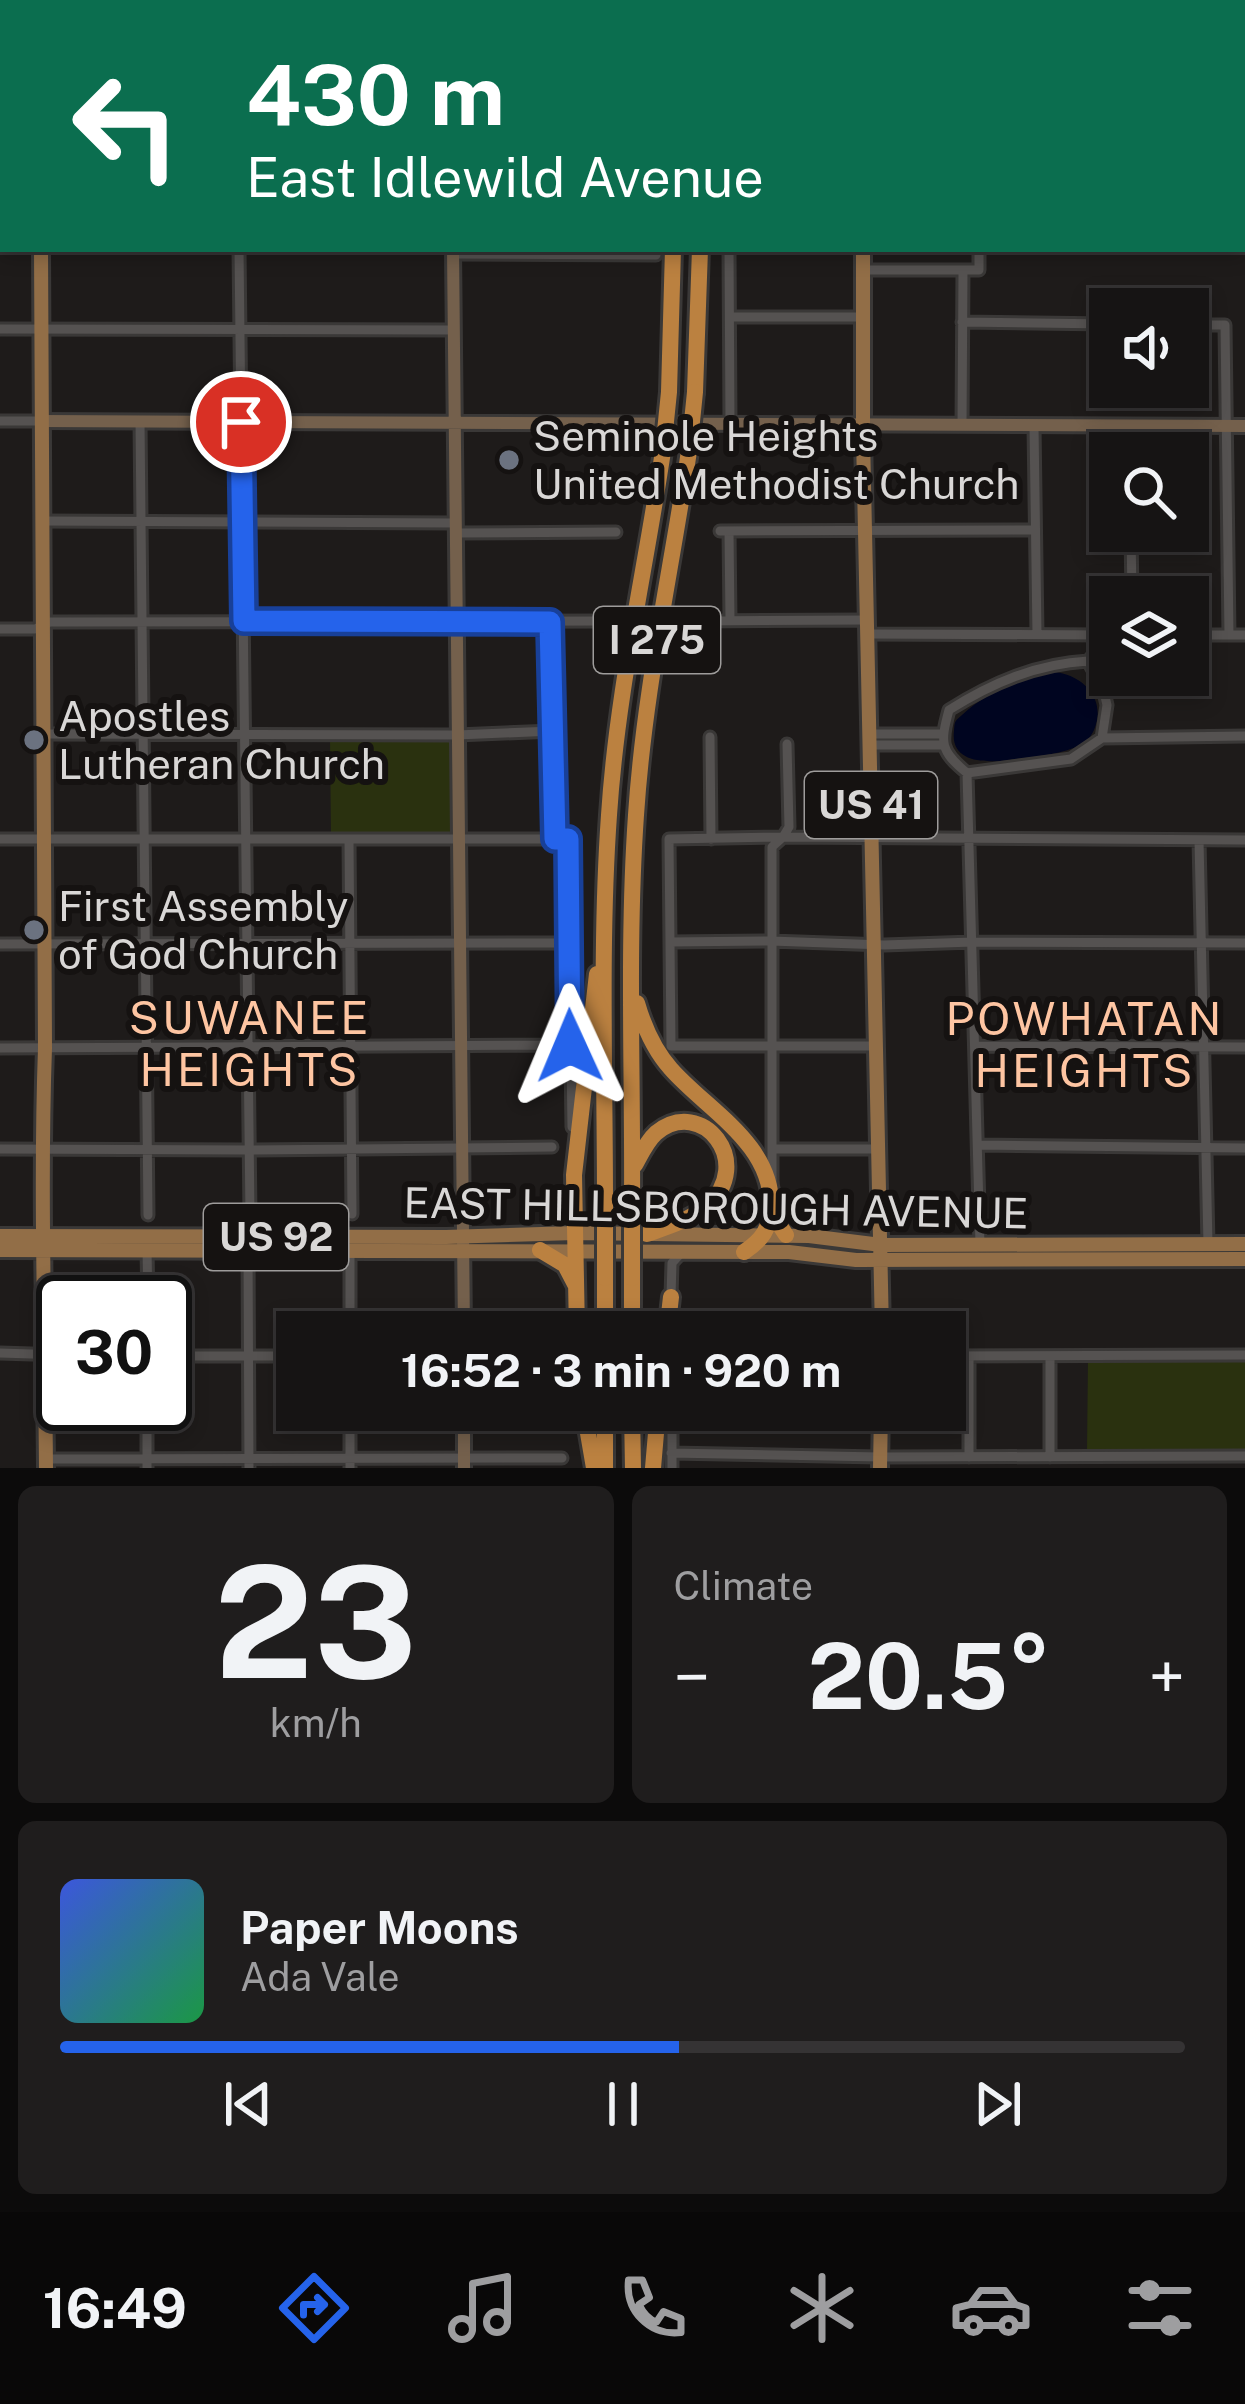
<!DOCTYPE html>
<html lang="en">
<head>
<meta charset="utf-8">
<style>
  :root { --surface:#161414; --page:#1f1d1d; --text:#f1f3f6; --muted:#9e9ea0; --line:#353334; --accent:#2563eb }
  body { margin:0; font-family:"Public Sans",sans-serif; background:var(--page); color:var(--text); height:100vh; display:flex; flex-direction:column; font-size:45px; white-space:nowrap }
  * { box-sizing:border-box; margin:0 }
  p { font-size:39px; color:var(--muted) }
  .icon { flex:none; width:66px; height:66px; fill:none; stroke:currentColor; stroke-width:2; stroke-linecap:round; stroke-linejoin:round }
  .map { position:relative; height:1468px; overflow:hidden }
  .side { display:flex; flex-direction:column; gap:18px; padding:18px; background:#0c0b0b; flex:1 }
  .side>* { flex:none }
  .banner { position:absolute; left:0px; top:0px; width:1245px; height:252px; box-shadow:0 6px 18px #0003,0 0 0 3px var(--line); background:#0b6e4f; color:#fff; overflow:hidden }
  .controls { position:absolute; left:1089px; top:288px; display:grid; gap:24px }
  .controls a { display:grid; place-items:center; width:120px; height:120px; border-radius:0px; background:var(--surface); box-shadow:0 6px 18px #0003,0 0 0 3px var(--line); font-size:60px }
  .speed { position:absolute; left:36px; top:1275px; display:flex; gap:24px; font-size:60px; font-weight:700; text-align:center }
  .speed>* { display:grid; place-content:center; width:156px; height:156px; border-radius:50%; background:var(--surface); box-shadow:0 6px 18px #0003,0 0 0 3px var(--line); line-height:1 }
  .speed .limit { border:6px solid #111; border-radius:18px; background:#fff; color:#111 }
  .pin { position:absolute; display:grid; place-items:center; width:102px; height:102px; color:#fff; margin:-51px; border:6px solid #fff; border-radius:50%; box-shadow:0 3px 12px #0007 }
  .me { position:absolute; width:132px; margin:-66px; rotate:359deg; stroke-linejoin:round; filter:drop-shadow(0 0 9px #0008) }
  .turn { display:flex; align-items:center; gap:42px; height:252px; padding:0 48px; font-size:54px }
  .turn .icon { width:156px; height:156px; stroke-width:2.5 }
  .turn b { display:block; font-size:84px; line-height:102px }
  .big { font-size:90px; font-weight:700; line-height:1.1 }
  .side .widget { flex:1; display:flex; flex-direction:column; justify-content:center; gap:18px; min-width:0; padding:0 42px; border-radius:18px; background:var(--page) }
  .side .dial { align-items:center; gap:0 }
  .dial b { font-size:156px; line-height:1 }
  .song { display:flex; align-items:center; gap:36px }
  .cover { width:144px; height:144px; border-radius:18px; background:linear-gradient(135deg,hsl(230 70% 55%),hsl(140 70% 35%)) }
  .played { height:12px; border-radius:6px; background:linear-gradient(90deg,var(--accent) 55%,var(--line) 55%) }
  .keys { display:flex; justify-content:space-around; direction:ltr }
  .heat { display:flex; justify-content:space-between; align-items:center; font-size:66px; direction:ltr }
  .side .tiles { flex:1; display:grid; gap:18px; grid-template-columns:1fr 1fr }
  .widget:last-child { grid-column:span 2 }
  .trip { position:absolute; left:276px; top:1311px; width:690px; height:120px; border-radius:0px; background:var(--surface); box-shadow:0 6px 18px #0003,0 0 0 3px var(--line); font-weight:700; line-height:120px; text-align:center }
  .menu { display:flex; height:192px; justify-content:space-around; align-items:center; background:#090808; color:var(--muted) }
  .menu .icon { width:84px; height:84px }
  .menu .selected { color:var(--accent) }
  .menu b { font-size:54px; color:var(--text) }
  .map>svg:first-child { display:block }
</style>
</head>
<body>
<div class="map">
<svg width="1245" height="1468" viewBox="0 0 1245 1468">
  <rect width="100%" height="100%" fill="#1e1b1a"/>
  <path fill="#2a310f" d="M330 739H451L453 836H331Z
    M1088 1358H1245V1451L1087 1452Z"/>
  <path fill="#000520" d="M1054 672C1084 675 1107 700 1094 730 1091 736 1088 741 1082 744 1062 755 1031 757 1009 760 985 763 950 763 954 731 955 721 954 722 962 715 986 692 1022 679 1054 672Z"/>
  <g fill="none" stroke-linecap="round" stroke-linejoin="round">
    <defs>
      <path id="street" d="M124 0V3
        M652 0V3
        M746 0V3
        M1035 0V3
        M204 3V0
        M286 3V0
        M556 3V0
        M1082 3V0
        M1179 3V0
        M0 54H3
        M1242 63H1245
        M0 145H3
        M1242 153H1245
        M1242 232 1245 231
        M0 237H3
        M239 249 250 1216
        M729 249 730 423
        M453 254 656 255
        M863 270H979V249
        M731 317H863
        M962 322 1110 324
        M1188 325H1225L1229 635
        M0 329 454 330
        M0 421H41
        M140 421 148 1215
        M962 425 963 270
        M1034 426 1037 634
        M1131 426V453
        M42 521 455 523
        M720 531 1035 530
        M729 531 730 620
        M1131 531 1132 597
        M456 533 616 532
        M696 621 867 620
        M550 622 555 839
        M0 629H35L50 622H59L605 621
        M868 634 1108 635
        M1188 635H1245
        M1088 661 1103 688 1107 705 1102 738 1071 759 967 773C940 751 940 743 949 710 992 683 1036 664 1088 661L1104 643 1106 635
        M44 734 457 735 553 731
        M869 734H943
        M710 737 711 839
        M1102 738 1245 736
        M869 745H943
        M967 773 980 1245
        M0 839H568L572 1127
        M349 839 352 1214
        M1199 840 1208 1244
        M670 942 771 941 884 945 973 942 1245 943
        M0 944 569 943
        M876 1046H671L669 839 783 837 1245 840
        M976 1046 1245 1047
        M0 1048 570 1045
        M979 1145 1245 1148
        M0 1149 250 1150 552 1147
        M774 1149H878
        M772 1182V847L783 837 789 827 787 744
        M248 1249 249 1468
        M147 1250 148 1302
        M350 1250V1332
        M671 1296 672 1263 682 1252
        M0 1353 63 1355
        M165 1356H297
        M945 1356 1245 1355
        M969 1356V1457
        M1050 1356V1457
        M671 1453 880 1457 1245 1456
        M46 1459 562 1458
        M147 1468V1404
        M350 1468V1410
        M672 1468V1410"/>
      <path id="secondary" d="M452 0V3
        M453 249 464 1332
        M41 421 1245 426
        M464 1468V1410"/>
      <path id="primary" d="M39 0V3
        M864 3V0
        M41 249 45 1048C40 1188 45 1328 46 1468
        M863 249V437L882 1332
        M0 1236 446 1237 575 1233 809 1236 881 1245 1245 1244
        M0 1250 789 1252 856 1260 1245 1259
        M880 1468 881 1410"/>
      <path id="highway" d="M677 0V3
        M703 0V3
        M669 392 673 249
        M695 392 700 249
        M637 1003C644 1027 654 1050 671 1069 707 1110 773 1144 771 1207 770 1229 762 1240 744 1252
        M635 1165C641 1154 647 1141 656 1133 702 1095 756 1163 707 1206 690 1220 667 1227 647 1234
        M605 1201C605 1073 600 943 609 815 617 692 645 572 663 451
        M632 1202C633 1073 627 944 636 815 644 692 671 572 689 451
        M771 1212 786 1235
        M540 1250 565 1265 576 1286
        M605 1278V1332
        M632 1278V1332
        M577 1332 574 1175 597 974
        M667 1332 671 1297
        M584 1410 594 1468
        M605 1410V1468
        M632 1410 633 1468
        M653 1468 658 1410"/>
    </defs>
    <use href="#street" stroke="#3a3837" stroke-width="15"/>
    <use href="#secondary" stroke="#3a3837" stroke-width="18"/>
    <use href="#primary" stroke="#3a3837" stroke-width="20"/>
    <use href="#highway" stroke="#3a3837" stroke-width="22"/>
    <use href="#street" stroke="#555251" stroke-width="9"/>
    <use href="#secondary" stroke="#74604c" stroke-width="12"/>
    <use href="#primary" stroke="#926e47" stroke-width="14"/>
    <use href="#highway" stroke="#bb8140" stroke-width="16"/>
    <defs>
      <path id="highway-bridge" d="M663 451 669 392
        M689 451 695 392
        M605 1201V1278
        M632 1278V1202"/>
    </defs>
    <use href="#highway-bridge" stroke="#3a3837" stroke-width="22" stroke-linecap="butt"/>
    <use href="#highway-bridge" stroke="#bb8140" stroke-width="16"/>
  </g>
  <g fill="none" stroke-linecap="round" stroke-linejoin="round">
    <defs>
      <path id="route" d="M241 422 244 621 550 622 555 839H568L570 1046"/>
    </defs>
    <use href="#route" stroke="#184099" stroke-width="30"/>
    <use href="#route" stroke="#2563eb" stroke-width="21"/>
  </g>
  <g fill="#6b7280" stroke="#151211" stroke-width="4.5">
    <circle cx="509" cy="460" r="12"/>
    <circle cx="34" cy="740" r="12"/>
    <circle cx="34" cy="930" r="12"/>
  </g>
  <g text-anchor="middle" stroke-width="12" stroke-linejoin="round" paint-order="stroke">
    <g fill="#151211" stroke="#9e9c9b" stroke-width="3">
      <rect x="594" y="607" width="126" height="66" rx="9"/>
      <rect x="805" y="772" width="132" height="66" rx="9"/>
      <rect x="204" y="1204" width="144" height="66" rx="9"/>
    </g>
    <g font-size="39" font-weight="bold" fill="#d9d7d6">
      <text x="657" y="654">I 275</text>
      <text x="871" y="819">US 41</text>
      <text x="276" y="1251">US 92</text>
    </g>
    <g font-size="42" fill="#d9d7d6" stroke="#151211" text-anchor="start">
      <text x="533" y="451">Seminole Heights<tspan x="533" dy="48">United Methodist Church</tspan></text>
      <text x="58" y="731">Apostles<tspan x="58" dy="48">Lutheran Church</tspan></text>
      <text x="58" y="921">First Assembly<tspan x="58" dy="48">of God Church</tspan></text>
    </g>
    <g font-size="42" fill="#d9d7d6" stroke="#151211">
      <text transform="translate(716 1208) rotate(1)" y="15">EAST HILLSBOROUGH AVENUE</text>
    </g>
    <g font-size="45" letter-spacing="3" fill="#fec5a2" stroke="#151211">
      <text x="250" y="1034">SUWANEE<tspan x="250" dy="52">HEIGHTS</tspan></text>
      <text x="1085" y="1035">POWHATAN<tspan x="1085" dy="52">HEIGHTS</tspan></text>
    </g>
  </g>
</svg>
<div class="controls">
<a><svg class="icon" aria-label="sound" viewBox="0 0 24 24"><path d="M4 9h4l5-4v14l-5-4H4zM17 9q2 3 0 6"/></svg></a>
<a><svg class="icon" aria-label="search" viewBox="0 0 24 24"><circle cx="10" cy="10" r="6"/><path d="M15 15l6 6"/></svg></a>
<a><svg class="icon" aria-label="layers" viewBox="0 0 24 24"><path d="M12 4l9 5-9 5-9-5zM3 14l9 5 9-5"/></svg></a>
</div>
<div class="speed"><div class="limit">30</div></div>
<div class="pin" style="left:241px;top:422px;background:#d93025"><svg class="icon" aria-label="arrive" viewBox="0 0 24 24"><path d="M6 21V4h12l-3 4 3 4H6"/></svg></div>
<svg class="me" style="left:570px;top:1046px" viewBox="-20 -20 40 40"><path d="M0-17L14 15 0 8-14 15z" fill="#2563eb" stroke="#fff" stroke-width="4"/></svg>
<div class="trip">16:52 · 3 min · 920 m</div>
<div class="banner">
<div class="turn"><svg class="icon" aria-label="left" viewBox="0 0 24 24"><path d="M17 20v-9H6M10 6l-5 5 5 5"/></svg><div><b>430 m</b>East Idlewild Avenue</div></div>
</div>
</div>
<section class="side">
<div class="tiles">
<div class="widget dial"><b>23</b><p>km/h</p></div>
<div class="widget"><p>Climate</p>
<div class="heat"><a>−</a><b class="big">20.5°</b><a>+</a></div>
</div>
<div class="widget">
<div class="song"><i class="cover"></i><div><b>Paper Moons</b><p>Ada Vale</p></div></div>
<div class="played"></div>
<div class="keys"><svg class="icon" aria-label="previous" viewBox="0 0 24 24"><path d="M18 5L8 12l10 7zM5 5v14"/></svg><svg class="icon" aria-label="pause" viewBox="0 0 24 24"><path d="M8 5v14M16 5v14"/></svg><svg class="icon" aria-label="next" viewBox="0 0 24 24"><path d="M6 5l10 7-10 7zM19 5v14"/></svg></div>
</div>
</div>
</section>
<nav class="menu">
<b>16:49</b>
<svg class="icon selected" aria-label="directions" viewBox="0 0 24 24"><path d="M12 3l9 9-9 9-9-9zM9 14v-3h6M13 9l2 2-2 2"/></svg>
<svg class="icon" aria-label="music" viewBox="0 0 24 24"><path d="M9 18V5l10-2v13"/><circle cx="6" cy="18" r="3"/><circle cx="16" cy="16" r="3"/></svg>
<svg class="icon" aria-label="phone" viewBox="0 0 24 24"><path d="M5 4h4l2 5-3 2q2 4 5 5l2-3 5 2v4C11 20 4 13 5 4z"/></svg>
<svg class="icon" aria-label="climate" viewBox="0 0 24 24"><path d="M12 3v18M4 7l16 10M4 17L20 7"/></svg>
<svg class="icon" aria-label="car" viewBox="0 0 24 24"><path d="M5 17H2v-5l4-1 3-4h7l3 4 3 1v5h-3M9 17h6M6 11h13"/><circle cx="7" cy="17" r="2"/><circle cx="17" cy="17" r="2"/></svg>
<svg class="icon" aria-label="filters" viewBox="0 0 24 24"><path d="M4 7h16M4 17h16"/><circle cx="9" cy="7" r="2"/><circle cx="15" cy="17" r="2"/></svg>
</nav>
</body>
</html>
